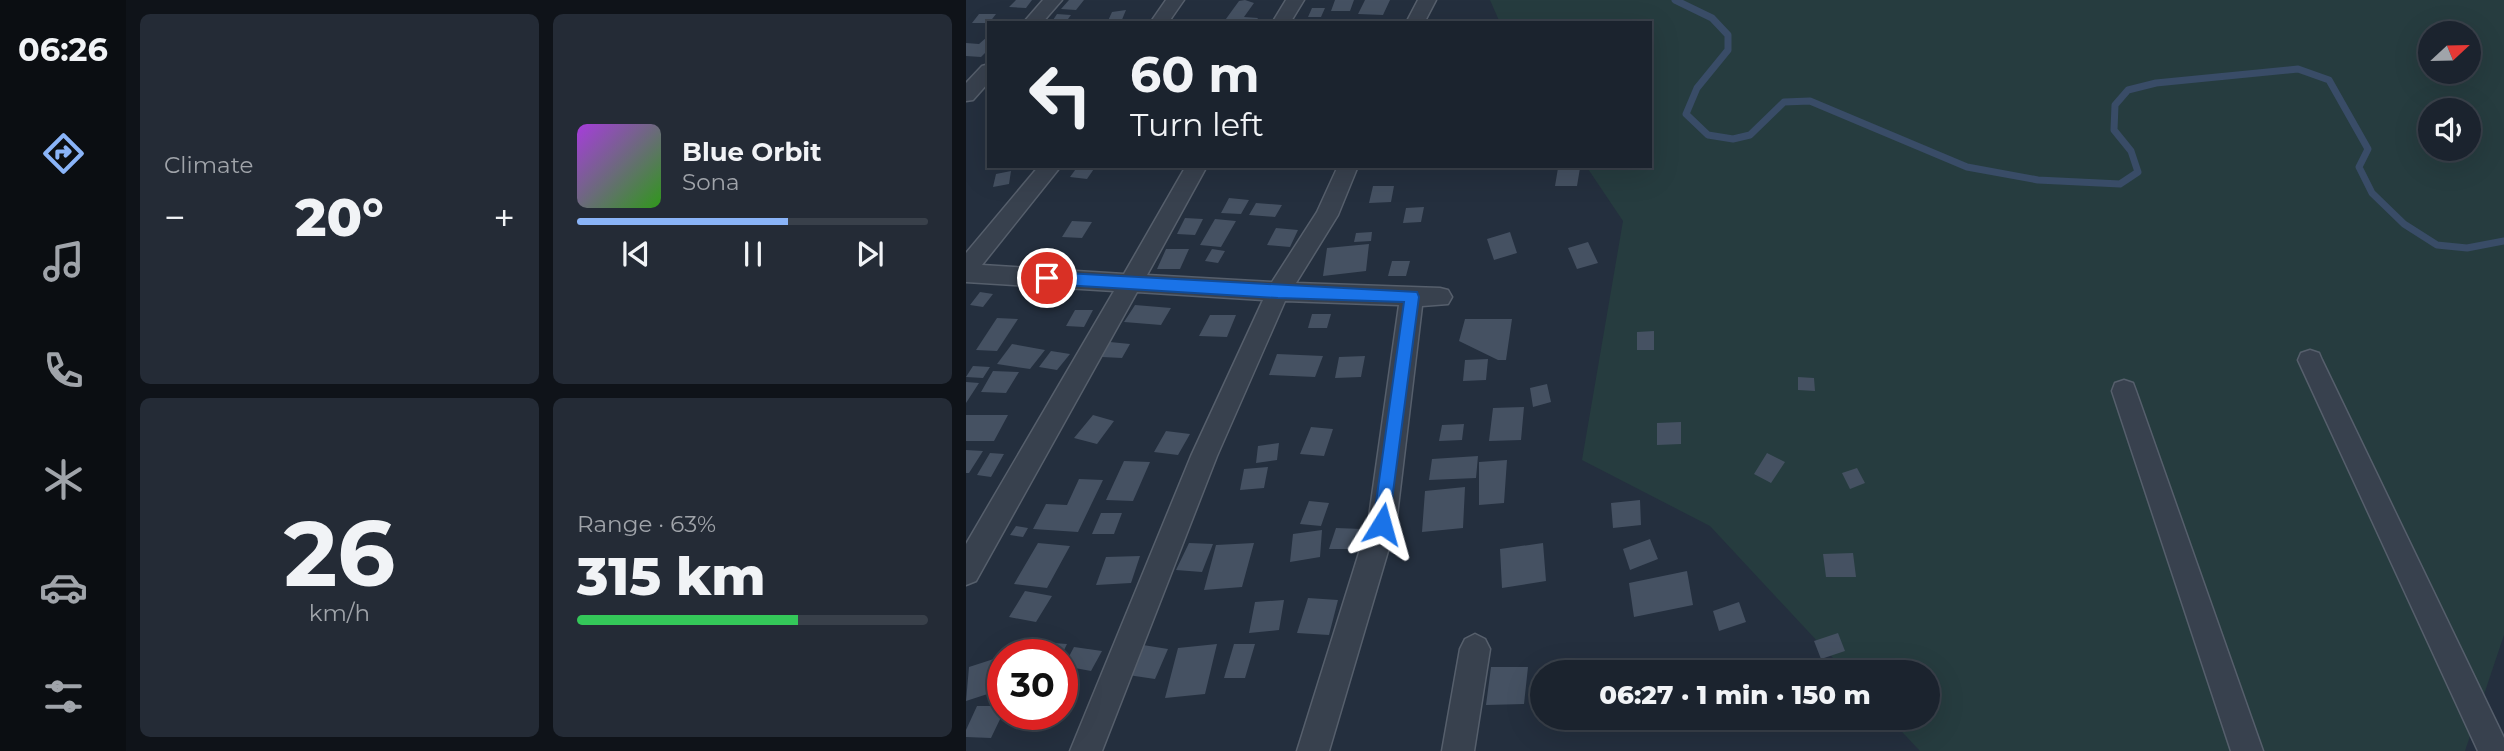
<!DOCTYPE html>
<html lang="en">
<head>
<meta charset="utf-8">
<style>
  :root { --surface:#1b232e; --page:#242b36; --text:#f1f3f6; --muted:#a0a4aa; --line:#39404a; --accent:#8ab4f8 }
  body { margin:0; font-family:Montserrat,sans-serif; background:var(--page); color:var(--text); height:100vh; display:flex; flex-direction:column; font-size:26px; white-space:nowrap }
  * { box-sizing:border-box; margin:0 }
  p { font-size:23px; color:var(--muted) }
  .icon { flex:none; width:38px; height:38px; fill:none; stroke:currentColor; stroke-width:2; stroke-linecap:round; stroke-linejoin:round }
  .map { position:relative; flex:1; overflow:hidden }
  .sheet { display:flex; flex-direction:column; gap:14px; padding:14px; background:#0f1319; width:840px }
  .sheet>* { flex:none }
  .banner { position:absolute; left:21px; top:21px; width:665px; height:147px; border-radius:0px; box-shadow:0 7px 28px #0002,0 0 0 2px var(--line); background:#1b232e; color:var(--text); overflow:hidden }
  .needle { width:46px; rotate:68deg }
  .tools { position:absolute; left:1452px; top:21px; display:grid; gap:14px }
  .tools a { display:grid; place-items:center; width:63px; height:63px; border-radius:50%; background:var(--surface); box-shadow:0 7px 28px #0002,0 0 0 2px var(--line); font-size:35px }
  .speed { position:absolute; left:21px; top:639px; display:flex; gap:14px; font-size:35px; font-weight:700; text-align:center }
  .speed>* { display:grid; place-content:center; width:91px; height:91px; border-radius:50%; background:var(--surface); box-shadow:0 7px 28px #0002,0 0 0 2px var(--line); line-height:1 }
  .speed .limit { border:10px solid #d22; background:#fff; color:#111 }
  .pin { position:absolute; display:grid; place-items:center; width:60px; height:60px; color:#fff; margin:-30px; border:4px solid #fff; border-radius:50%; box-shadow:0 2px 7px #0007 }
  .me { position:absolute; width:77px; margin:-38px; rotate:8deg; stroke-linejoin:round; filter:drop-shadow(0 0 5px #0008) }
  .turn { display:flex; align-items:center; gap:24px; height:147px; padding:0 28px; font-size:32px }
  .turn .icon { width:91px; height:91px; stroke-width:2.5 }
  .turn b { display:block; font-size:49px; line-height:60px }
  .big { font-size:52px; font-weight:800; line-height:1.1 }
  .sheet .card { flex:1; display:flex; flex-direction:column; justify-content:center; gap:10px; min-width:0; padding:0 24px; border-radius:10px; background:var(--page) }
  .sheet .dial { align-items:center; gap:0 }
  .dial b { font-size:91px; line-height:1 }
  .song { display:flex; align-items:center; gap:21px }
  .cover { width:84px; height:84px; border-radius:10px; background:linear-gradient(135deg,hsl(280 70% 55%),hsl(110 70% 35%)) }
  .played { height:7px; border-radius:4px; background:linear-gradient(90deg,var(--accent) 60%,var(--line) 60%) }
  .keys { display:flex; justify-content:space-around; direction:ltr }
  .heat { display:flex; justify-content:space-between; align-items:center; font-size:38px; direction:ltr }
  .charge { height:10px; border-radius:5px; background:linear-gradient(90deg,#34c759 63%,var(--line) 0) }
  .sheet .tiles { flex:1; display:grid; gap:14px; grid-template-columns:repeat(2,1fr) }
  .trip { position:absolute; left:564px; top:660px; width:410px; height:70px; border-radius:35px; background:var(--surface); box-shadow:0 7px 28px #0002,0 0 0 2px var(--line); font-weight:800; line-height:70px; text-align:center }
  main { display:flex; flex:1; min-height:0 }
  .tabs { display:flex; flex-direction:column; width:126px; justify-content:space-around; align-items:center; background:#0b0e12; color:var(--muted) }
  .tabs .icon { width:49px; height:49px }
  .tabs .active { color:var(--accent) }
  .tabs b { font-size:32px; color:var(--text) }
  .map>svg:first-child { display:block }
</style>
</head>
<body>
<main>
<nav class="tabs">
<b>06:26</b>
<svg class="icon active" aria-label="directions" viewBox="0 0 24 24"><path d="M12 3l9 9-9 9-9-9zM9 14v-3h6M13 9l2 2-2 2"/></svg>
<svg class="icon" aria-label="music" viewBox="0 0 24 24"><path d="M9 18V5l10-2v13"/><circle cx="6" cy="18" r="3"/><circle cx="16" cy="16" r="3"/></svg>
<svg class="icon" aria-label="phone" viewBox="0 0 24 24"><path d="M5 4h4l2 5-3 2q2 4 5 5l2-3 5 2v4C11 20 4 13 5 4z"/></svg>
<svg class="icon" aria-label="climate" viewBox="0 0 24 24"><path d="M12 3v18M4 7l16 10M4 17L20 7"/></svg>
<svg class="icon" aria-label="car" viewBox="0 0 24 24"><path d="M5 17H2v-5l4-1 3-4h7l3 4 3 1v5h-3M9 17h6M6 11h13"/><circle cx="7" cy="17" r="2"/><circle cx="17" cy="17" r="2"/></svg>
<svg class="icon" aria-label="filters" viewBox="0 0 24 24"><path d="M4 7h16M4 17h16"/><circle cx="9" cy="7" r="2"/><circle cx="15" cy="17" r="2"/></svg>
</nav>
<section class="sheet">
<div class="tiles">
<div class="card"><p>Climate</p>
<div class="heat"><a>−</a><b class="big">20°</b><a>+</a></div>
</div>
<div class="card">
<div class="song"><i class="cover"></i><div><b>Blue Orbit</b><p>Sona</p></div></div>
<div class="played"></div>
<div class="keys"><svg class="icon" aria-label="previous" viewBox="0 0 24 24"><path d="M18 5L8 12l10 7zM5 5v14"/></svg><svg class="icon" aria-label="pause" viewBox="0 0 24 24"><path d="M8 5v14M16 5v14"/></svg><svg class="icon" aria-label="next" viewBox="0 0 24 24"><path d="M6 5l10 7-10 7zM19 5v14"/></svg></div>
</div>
<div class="card dial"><b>26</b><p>km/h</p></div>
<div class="card"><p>Range · 63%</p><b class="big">315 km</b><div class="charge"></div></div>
</div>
</section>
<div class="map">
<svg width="1538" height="751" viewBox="0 0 1538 751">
  <rect width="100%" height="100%" fill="#242f3e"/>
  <path fill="#263c3f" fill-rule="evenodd" d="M524 0H1538V635L1499 751H954L923 718H961V672H880L744 526 616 460 657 221 620 166H684V23H534ZM1465 33H1503V72H1465ZM1465 110H1503V149H1465Z"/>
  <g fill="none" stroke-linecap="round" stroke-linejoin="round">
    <path stroke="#394c67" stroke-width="7" d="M709 0 746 18 762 35V50L731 88 720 114 742 135 767 139 784 135 818 102 844 101 1001 167 1072 180 1154 184 1172 172 1165 151 1148 130 1149 105 1162 90 1190 83 1332 69 1363 80 1402 149 1393 167 1406 193 1438 224 1471 245 1501 248 1538 241"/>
  </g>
  <path fill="#455162" d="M50 0H66L60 8 43 7Z
    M103 0H118L110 10 95 9Z
    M279 0 288 3 278 17 292 18 289 23H257L273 1Z
    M369 0H388L384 11H365Z
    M399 0H424L417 15 392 14Z
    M346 8H359L355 17H342Z
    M160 10 155 22 141 23 146 12Z
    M13 14H30L23 23H6Z
    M91 14 105 15 99 23H85Z
    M21 37 23 49 15 57 0 56V43L13 44Z
    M112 166H130L121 179 104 177Z
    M592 168H614L611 186H589Z
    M45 171 43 184 27 187 30 174Z
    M407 186H428L425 202 403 203Z
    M263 198 283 200 275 214 255 213Z
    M290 203 316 205 309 217 283 215Z
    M458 207 455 222 437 223 440 208Z
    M219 218 237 219 229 235 211 234Z
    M249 219 270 221 255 247 234 245Z
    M106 221 126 222 116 238 96 237Z
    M310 228 332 230 324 247 301 245Z
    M406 232 405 241 388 242 390 233Z
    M544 232 551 253 528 260 521 239Z
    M622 242 632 263 611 269 602 248Z
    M403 244 400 271 357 276 361 248Z
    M200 249H223L214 269H191Z
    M246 249 259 251 252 263 239 261Z
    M426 261H444L440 276H422Z
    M14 292 27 294 17 307 4 305Z
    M169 305 205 308 195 325 158 322Z
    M109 310H127L118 327 100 326Z
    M346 314H365L361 328H342Z
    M244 315H270L261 337 233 336Z
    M31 318 52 319 31 351 10 350Z
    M499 319H546L540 360H532L493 341Z
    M688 331V350H671V332Z
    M144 342 164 344 156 358 136 357Z
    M46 344 79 350 64 369 31 364Z
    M85 351 104 354 91 370 73 367Z
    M311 354 357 356 349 377 303 375Z
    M399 356 395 377 369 378 373 357Z
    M522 359 520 380 497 381 499 360Z
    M7 366 24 367 17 378 0 377Z
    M27 371 53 372 40 393 15 392Z
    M832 377 848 378 849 391 832 390Z
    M0 382 13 383 0 403Z
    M581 384 585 402 567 407 564 388Z
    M558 407 555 440 523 441 527 408Z
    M0 415H42L28 441H0Z
    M127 415 148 421 131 444 108 438Z
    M715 422V444L691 445V423Z
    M498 424 496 440 473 441 476 425Z
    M345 427 367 429 358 456 334 454Z
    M200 431 224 434 212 455 188 452Z
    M313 443 311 460 290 463 292 446Z
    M0 450 17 451 3 473H0Z
    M24 453 38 454 25 477 11 475Z
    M801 453 819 462 805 483 788 474Z
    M512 456 510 478 463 480 466 459Z
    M541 460 538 503 513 505V462Z
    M158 461 184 462 167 501 140 500Z
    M302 467 298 488 274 490 278 469Z
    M891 468 899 483 884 489 876 473Z
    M113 479 137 480 112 532 67 529 80 504 101 505Z
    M499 487 497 528 456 532 459 491Z
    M674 500 675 525 647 528 645 503Z
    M343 501 363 503 355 526 334 524Z
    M135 513H156L148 534H126Z
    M50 526 62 528 57 537 44 535Z
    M370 528 396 529 390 549H363Z
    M356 530 354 557 324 562 327 534Z
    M684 539 692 559 664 570 657 549Z
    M72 543 104 546 81 588 48 584Z
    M223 543 247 544 236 572 210 570Z
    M288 543 276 587 238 590 250 545Z
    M577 543 580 581 536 588 534 549Z
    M887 553 890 577H860L857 554Z
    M174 556 165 583 130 585 140 557Z
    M721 571 727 605 668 617 663 583Z
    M59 591 86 596 70 622 43 617Z
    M342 598 372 600 363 635 331 633Z
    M318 600 313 630 283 633 289 602Z
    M773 602 780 622 753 631 747 611Z
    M872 633 879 651 855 659 848 641Z
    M72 642 101 644 96 654H66Z
    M251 644 239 694 199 698 212 648Z
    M268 644H289L279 678H258Z
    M177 645 202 649 189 679 162 675Z
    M108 647 136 651 125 671 98 666Z
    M37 656V689L0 701 3 667Z
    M525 667H562L558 704 520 705Z
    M11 706H37V713L25 738 0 737V730Z"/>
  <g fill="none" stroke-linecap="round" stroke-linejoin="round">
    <defs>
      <path id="minor" d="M77 0H96L76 23H57Z
        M200 0H218L202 23H184Z
        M320 0H338L324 23H306Z
        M452 0H470L458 23H440Z
        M23 64V82L7 100 0 101V83L16 66Z
        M73 166H95L16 265 158 274 220 166H241L181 275 306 282 351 212 372 166H392L372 215 330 283 474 288 482 290 486 297 482 304 456 306 430 524 363 751H331L402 524 433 305 319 301 251 456 136 751H104L225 456 297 300 171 292 10 581 0 585V544L148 291 0 282V253Z
        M1344 350 1353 353 1356 360 1538 738V751H1512L1332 360 1335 353Z
        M1158 380 1167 383 1170 391 1297 751H1265L1146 391 1149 383Z
        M509 634 519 639 524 649 508 751H476L494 649 499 639Z"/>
    </defs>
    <use href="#minor" stroke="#565f6c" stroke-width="3"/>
    <use href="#minor" fill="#38414e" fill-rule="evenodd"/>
  </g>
  <path fill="#1a73e8" stroke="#114b97" stroke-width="2" d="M81 272 451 292 453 297 422 530 416 532 410 530 407 524 438 302 312 298 81 284 74 278Z"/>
</svg>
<div class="tools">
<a><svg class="needle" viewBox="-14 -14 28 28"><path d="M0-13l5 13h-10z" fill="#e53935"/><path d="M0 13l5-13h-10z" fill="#a0a4aa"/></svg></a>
<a><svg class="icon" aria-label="sound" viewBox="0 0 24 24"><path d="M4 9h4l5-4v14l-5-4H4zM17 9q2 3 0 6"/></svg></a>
</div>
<div class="speed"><div class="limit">30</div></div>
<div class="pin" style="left:81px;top:278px;background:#d93025"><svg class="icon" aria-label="arrive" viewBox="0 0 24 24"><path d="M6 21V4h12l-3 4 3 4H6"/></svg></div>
<svg class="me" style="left:416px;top:524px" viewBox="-20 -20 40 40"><path d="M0-17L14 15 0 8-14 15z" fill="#1a73e8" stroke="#fff" stroke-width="4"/></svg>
<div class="trip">06:27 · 1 min · 150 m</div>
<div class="banner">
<div class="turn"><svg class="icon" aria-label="left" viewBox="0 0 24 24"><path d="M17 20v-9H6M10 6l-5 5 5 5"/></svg><div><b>60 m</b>Turn left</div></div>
</div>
</div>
</main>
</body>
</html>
